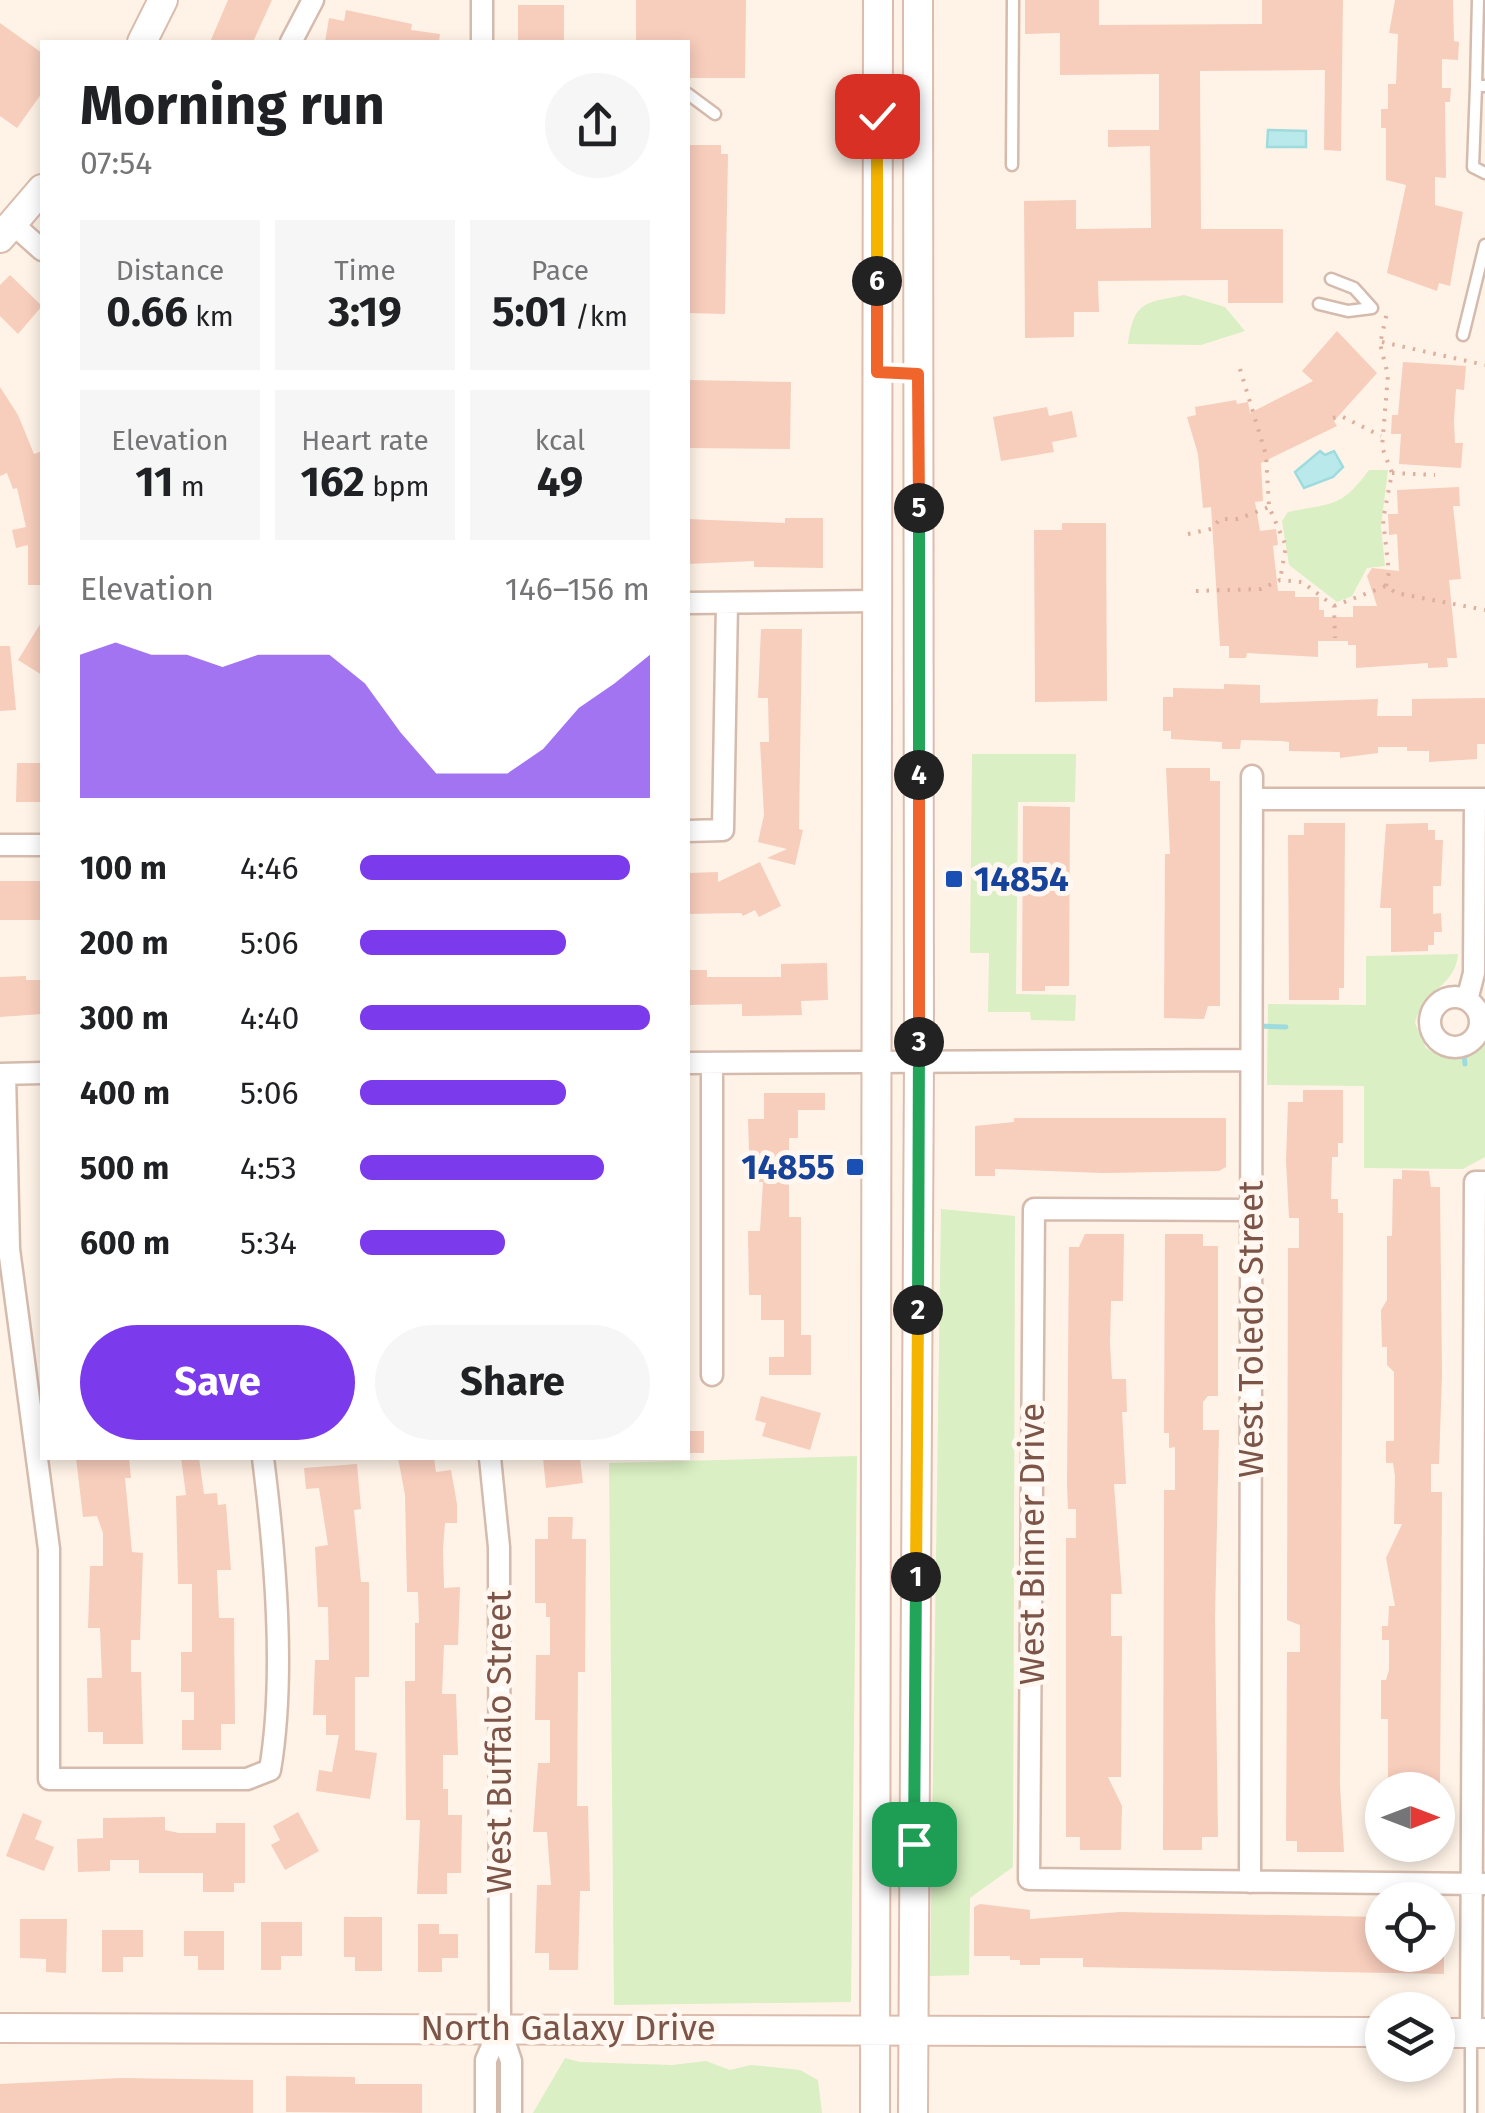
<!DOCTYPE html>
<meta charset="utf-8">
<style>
:root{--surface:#fff;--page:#f6f6f6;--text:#202124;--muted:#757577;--accent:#7c3aed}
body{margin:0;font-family:"Fira Sans",sans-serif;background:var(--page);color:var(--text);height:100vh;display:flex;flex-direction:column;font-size:38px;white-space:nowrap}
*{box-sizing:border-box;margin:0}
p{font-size:32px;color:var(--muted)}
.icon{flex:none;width:55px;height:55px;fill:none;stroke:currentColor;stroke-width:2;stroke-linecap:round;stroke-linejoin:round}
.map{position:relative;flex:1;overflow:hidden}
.drawer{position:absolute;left:40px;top:40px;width:650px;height:1420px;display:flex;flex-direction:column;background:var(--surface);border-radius:0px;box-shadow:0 5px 15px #0003}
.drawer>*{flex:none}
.needle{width:65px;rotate:90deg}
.fabs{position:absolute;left:1365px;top:1772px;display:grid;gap:20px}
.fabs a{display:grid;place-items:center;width:90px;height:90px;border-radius:50%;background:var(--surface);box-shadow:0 5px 15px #0003;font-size:50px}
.pin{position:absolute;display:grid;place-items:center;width:85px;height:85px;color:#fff;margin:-42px;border-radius:20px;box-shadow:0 5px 15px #0006}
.km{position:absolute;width:50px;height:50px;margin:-25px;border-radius:50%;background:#222;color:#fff;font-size:28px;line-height:50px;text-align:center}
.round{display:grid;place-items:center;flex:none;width:105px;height:105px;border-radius:52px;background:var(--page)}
.summary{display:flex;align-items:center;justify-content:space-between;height:170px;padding:0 40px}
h1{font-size:55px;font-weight:700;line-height:75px}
.figures{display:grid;grid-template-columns:repeat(3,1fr);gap:15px;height:170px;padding:10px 40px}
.figures div{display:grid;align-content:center;border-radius:0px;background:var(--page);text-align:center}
.figures b{font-size:42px;font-weight:700}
.figures small{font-size:28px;font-weight:400}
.figures p{font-size:28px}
.chart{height:280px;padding:20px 40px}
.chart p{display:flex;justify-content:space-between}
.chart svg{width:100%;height:180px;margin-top:10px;fill:var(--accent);opacity:.7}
.cta{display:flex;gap:20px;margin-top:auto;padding:20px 40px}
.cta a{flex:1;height:115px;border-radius:60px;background:var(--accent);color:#fff;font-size:40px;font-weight:700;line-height:115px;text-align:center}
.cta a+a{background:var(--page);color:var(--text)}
ul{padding:0 40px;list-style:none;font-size:32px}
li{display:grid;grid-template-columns:160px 120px 1fr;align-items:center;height:75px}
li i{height:25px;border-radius:12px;background:var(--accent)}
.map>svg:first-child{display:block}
.green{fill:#daefc3}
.water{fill:#b9e9eb;stroke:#9edbde;stroke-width:2.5}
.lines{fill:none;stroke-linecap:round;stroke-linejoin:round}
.stream{stroke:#9edbde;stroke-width:5}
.building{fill:#f7cdbc}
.lane-casing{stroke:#d5bbae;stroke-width:15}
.street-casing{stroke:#d5bbae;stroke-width:25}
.secondary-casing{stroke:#dbbcad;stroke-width:32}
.path{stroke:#ddaf9e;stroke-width:4;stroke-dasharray:2.5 8;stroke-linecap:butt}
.lane{stroke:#fff;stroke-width:10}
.street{stroke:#fff;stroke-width:20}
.secondary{stroke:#fff;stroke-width:28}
.split-1-casing{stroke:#fff;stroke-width:20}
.split-2-casing{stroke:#fff;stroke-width:20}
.split-3-casing{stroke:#fff;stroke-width:20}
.split-4-casing{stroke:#fff;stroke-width:20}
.split-5-casing{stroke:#fff;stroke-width:20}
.split-6-casing{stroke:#fff;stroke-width:20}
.split-7-casing{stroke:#fff;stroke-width:20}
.split-1{stroke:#22a559;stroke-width:12}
.split-2{stroke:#f5b400;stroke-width:12}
.split-3{stroke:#22a559;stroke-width:12}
.split-4{stroke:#f0652b;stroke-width:12}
.split-5{stroke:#22a559;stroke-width:12}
.split-6{stroke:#f0652b;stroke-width:12}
.split-7{stroke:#f5b400;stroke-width:12}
.transit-dot{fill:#1a4fb4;stroke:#fff7f0;stroke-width:4}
.labels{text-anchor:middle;stroke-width:10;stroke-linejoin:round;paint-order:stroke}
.transit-label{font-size:35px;font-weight:bold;fill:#164399;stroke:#fff7f0;text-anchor:start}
.street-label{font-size:35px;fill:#7c5448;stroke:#fff7f0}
</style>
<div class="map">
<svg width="1485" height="2113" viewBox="0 0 1485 2113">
<rect width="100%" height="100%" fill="#fff3e7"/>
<path class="green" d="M1184,295L1225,307L1245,331L1201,345L1128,344C1134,301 1144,303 1184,295Z
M1369,470H1388L1381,526L1385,566L1367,568L1352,596L1337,602L1289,565L1282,521L1288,512C1332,503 1341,508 1369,470Z
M972,754H1076L1075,802H1018L1016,994L1076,995L1075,1021L1031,1020L1030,1012H988L989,953H970Z
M1458,954C1457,984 1421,994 1415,1023L1426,1048C1447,1061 1469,1064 1485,1043V1157L1463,1169L1364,1168V1086L1267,1085L1268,1004L1366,1005V956Z
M941,1209L1015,1216L1013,1867L970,1898L969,1975L930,1976Z
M857,1456L851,2002L614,2005L609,1463Z
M565,2058L580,2062L672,2065L706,2061L730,2070L751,2065L800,2070L818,2080L822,2113H533Z"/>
<path class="water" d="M1268,130L1306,131V147H1267Z
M1320,451L1325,455L1334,451L1343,467L1333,477L1304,488L1295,472Z"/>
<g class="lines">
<path class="stream" d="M1259,1026L1286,1027
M1463,1045L1465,1064"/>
</g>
<path class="building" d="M228,0H272L253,42H210Z
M636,0H746L745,78H688V42H636Z
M1025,0H1099V25L1262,24V0H1343L1341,151L1324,150L1325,70L1200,71L1201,229H1283V303H1228V280L1098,281L1099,312H1074V337L1025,338L1024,201L1076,200V229L1151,228L1150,146L1108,147V130H1159V74L1060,75V33L1025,34Z
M1395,0H1453L1454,41L1459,42L1458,60L1442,59V88H1451L1450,102H1445L1446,178L1435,177V205L1463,212L1450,286L1439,283L1437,291L1387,273L1406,185L1386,180V128H1381V109H1388V84H1396L1398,34L1389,33Z
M518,5H564V42H518Z
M346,10L412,24L411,30L440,34L439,42H325L329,18L344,21Z
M0,23L42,53V93L17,128L0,116Z
M688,145H721V154H728L725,314L688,313Z
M10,275L42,306L18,334L0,316V285Z
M1337,331L1377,373L1334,421L1337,426L1261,463L1263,501L1255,502L1260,531L1276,529L1278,545L1273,546L1278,591H1295V597H1319V610H1324V617H1353V606H1377L1367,576L1372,568L1399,571L1397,534L1389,535L1388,514H1398L1397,490L1459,487L1460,506H1453L1461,579L1449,580L1457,658H1447L1448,667L1428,668V663L1356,668V645H1348V641H1318V657L1247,653L1246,658H1229V646H1220L1211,507L1203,508L1198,454L1187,417L1196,415L1195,407L1236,400L1237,404L1248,402L1250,413L1313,381L1302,371Z
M1403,362L1466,366L1464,390L1456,389L1454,421L1455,443H1463L1461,468L1399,464L1401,434H1391L1392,415H1398Z
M688,380L791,382L790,449L688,448Z
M0,387L18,415L34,454L42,451V585H28V545L16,548L12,530L26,527L17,488L13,489L7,473L0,476Z
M1047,407L1049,416L1072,411L1077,437L1052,442L1054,452L1001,461L993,417Z
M785,518H823V568L754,567V561L688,564V519L785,523Z
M1062,523H1106L1107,701L1035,702L1034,530H1062Z
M42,621V675L18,660Z
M761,629H802L799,829L803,830L795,865L767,858L787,849L758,842L764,815L760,742H769L768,698H758Z
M0,646H10L16,710L0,711Z
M1224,684L1260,685V703L1378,699L1377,716H1412V699L1485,698V744H1477V759L1429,762V751H1407V747H1378V753L1340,758V752L1289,751V742L1282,741L1241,740L1240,749H1222V742L1171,739V731H1163V697H1173V688L1224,689Z
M17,763H42V802H16Z
M1166,768H1210V781H1220V1006H1208L1204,1019L1164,1018L1165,854H1170Z
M1023,806L1070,807L1069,986H1045V991H1022Z
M1304,823H1345L1344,988H1339V1000H1289L1288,835H1304Z
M1428,823V830H1435V840H1443L1441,886H1433V914L1441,913L1442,932H1434V945H1428V951L1391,952V908H1380L1386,824Z
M760,862L781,906L759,917L755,910L743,916L741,913L688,914V873L718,872V882Z
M0,881H42V920H0Z
M827,963L828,1000L801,1001L802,1015L742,1016V1004L688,1005V970H707V977H781V964Z
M26,976V980H42V1014L0,1017V977Z
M1303,1090H1343V1143H1338V1157H1332L1331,1199H1338V1213H1343V1236L1340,1786L1344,1852H1297V1841H1286L1287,1652H1300V1625L1287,1620L1288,1248H1299V1218H1289L1286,1161L1288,1102H1303Z
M764,1093H825V1110H798V1138H789V1217H801V1335H811V1375H769V1357H784V1320H761V1295H749L748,1231H760L763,1182H750L748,1119H764Z
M1014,1118H1226V1167L1219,1171L1103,1173L995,1169V1176H975V1126L1014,1122Z
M1402,1170L1429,1171L1431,1187H1440L1442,1376L1439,1464H1431V1492H1442L1440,1790H1388V1719H1381V1680H1386L1389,1670V1640H1382V1626H1388L1389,1606H1395L1386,1558L1402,1524H1394L1395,1476L1393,1463H1386V1441H1394V1372L1387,1365V1347H1382L1381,1310L1387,1300V1236H1392L1393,1179H1402Z
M1085,1234H1124L1123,1301H1111L1110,1343L1112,1379H1126L1127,1412H1122L1126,1484H1114L1122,1594H1111V1636H1122L1121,1777H1108L1122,1806L1121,1850H1080V1837H1066V1538H1076V1509H1068L1067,1484L1069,1247H1079Z
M1165,1234H1203V1246H1218V1396H1208L1203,1402V1430H1219L1215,1618L1218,1837H1202V1850H1163L1164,1490H1175V1447L1169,1448V1433H1164Z
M761,1396L821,1413L810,1450L762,1436L766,1423L755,1420Z
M688,1431H704V1453H688Z
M76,1458H129L131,1478H125L132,1552L143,1553L140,1640H131V1672H141L143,1744H103V1732H88L87,1678H102L100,1628H88L90,1566H103V1533L97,1516L83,1517Z
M181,1458H199L204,1494L217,1493L218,1505L226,1504L231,1570H217L219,1618H234L235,1724H221V1750H182V1720H194V1692H181V1652H192V1584H178L176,1496L186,1495Z
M398,1458H434L436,1472L451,1470L457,1504V1523H445L443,1549L444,1588L460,1587L458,1645H444L442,1694H456L458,1755H443V1789H448V1815H462L461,1873H447V1894H417L420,1820H406L405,1681H415V1623H419L418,1592H407L405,1495Z
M543,1458H580L583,1483L546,1488Z
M357,1464L361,1509L354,1510L361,1582H369V1677H355V1750L377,1753L370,1799L316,1791L319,1770L332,1772L339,1735H326V1715H313L315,1660H329L328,1607H318L315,1547L328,1545L319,1488L306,1489L304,1468Z
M548,1517H573L572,1539H586L585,1672H578L577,1806H588L590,1891H580L578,1970H549V1953H535L537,1885H551L547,1832H533L538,1763H550V1720H535L536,1655H550V1617H546V1603H535V1539H548Z
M298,1812L319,1851L285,1870L271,1845L280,1840L273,1826Z
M23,1813L42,1821L35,1839L54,1847L44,1871L6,1856Z
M165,1817V1830L179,1833H216V1823H245V1883H234V1892H203V1873H139V1860H110V1871L78,1872L77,1839L103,1838V1818Z
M980,1904L1030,1910V1919L1120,1912L1382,1917V1955H1444V1974L1083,1967V1958H1040V1965H1020V1960H1010V1956H974V1907Z
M344,1917H382V1971H355V1957H344Z
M20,1919H67L66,1973L46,1972V1959L20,1958Z
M261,1922H302V1956H281V1970H261Z
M418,1924H439V1934H458V1958H442V1972H418Z
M102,1930H143V1957H123V1972H102Z
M184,1931H224V1970H198V1956H184Z
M286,2076L355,2077V2084H422V2113L286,2112Z
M121,2078L253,2080V2113H0V2084Z"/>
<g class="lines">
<g class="lane-casing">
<path id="lane" d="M1476,86L1478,0
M1485,86H1476L1473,167L1485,173
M688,94L715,114
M1012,165L1013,0
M1331,279L1354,288L1372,308
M1319,304L1348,311L1372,308
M1463,335L1485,245
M1471,2034V2113"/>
</g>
<g class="street-casing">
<path id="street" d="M482,0V42
M291,42L313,0
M14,225L42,250
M688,603L877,601
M1252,799H1485
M688,831L723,830L727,603
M0,845H42
M1430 1022a25 25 0 1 1 50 0a25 25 0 1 1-50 0Z
M1467,1000L1474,973L1475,799
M688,1063L1251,1060
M712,1063V1375
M0,1074L42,1073
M5,1074L9,1249L49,1549V1779H247L270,1770C286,1675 275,1553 263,1458
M1251,1210L1034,1209L1029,1879L1485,1884
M490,1458L499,1547L500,2028L511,2061V2113
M1250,1882L1252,776
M1471,2033L1475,1182H1485
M486,2113V2060L500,2028"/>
</g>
<g class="secondary-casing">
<path id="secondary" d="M142,42L163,0
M0,238L42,189
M0,2028L1382,2032
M1438,2033H1485
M875,2113L878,0
M913,2113L919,1062L918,0"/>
</g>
<path class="path" d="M1382,342L1485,365
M1240,369L1266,455L1269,507L1286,546L1280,580
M1333,418L1341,416L1381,436
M1392,473L1435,475
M1188,534L1211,529L1220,519H1238L1269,507
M1386,586L1389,572L1383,520L1392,473L1382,447L1388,375L1380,344L1387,312
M1196,591L1261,589L1280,580L1302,582L1334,606L1335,638
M1334,606L1386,586L1396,593L1485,610"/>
<use href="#lane" class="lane"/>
<use href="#street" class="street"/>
<use href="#secondary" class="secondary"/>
</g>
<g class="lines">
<g class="split-1-casing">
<path id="split-1" d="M914,1844L916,1577"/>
</g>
<g class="split-2-casing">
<path id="split-2" d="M916,1577L918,1310"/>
</g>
<g class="split-3-casing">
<path id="split-3" d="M918,1310L919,1042"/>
</g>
<g class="split-4-casing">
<path id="split-4" d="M919,1042V775"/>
</g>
<g class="split-5-casing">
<path id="split-5" d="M919,508V775"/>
</g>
<g class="split-6-casing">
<path id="split-6" d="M877,281V372L918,374L919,508"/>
</g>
<g class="split-7-casing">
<path id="split-7" d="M877,281V116"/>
</g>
<use href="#split-1" class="split-1"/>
<use href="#split-2" class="split-2"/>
<use href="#split-3" class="split-3"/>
<use href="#split-4" class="split-4"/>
<use href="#split-5" class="split-5"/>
<use href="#split-6" class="split-6"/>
<use href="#split-7" class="split-7"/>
</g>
<g class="transit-dot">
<rect x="944" y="869" width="20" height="20" rx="5"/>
<rect x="845" y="1157" width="20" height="20" rx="5"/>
</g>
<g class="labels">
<g class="transit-label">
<text x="974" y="891">14854</text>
<text x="835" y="1179" text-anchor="end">14855</text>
</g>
<g class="street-label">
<text transform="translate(1251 1329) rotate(-90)" y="12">West Toledo Street</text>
<text transform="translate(1032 1544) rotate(-90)" y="12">West Binner Drive</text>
<text transform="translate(499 1742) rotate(-90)" y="12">West Buffalo Street</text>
<text x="568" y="2040">North Galaxy Drive</text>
</g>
</g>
</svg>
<div class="fabs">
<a><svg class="needle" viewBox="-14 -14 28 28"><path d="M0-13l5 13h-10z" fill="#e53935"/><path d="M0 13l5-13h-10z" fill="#757577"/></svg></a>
<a><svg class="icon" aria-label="locate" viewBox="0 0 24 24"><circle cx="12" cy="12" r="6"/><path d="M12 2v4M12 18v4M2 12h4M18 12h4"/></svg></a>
<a><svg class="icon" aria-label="layers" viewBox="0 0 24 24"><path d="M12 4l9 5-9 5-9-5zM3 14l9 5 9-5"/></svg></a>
</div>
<div class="pin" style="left:914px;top:1844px;background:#1e9e55"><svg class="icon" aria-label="arrive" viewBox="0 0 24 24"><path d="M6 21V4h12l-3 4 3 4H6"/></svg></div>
<div class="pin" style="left:877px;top:116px;background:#d93025"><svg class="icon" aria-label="check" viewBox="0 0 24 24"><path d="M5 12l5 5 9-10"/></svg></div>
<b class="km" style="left:916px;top:1577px">1</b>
<b class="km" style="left:918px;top:1310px">2</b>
<b class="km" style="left:919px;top:1042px">3</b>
<b class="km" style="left:919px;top:775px">4</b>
<b class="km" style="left:919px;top:508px">5</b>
<b class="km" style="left:877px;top:281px">6</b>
<section class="drawer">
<div class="summary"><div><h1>Morning run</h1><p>07:54</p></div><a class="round"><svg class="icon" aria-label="share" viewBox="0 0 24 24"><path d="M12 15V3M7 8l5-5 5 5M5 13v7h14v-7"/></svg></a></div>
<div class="figures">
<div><p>Distance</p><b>0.66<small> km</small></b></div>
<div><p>Time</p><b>3:19</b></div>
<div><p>Pace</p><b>5:01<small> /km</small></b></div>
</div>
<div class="figures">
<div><p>Elevation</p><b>11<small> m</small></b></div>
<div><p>Heart rate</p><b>162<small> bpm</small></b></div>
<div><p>kcal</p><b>49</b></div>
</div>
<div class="chart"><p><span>Elevation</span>146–156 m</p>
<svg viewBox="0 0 160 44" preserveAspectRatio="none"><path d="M0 44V9L10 6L20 9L30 9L40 12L50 9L60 9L70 9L80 16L90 28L100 38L110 38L120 38L130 32L140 22L150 16L160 9V44z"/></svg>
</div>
<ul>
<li><b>100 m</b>4:46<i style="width:93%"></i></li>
<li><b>200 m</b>5:06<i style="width:71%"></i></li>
<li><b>300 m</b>4:40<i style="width:100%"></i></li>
<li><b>400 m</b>5:06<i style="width:71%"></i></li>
<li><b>500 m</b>4:53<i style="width:84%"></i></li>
<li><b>600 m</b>5:34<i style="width:50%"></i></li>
</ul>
<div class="cta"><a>Save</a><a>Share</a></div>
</section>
</div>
